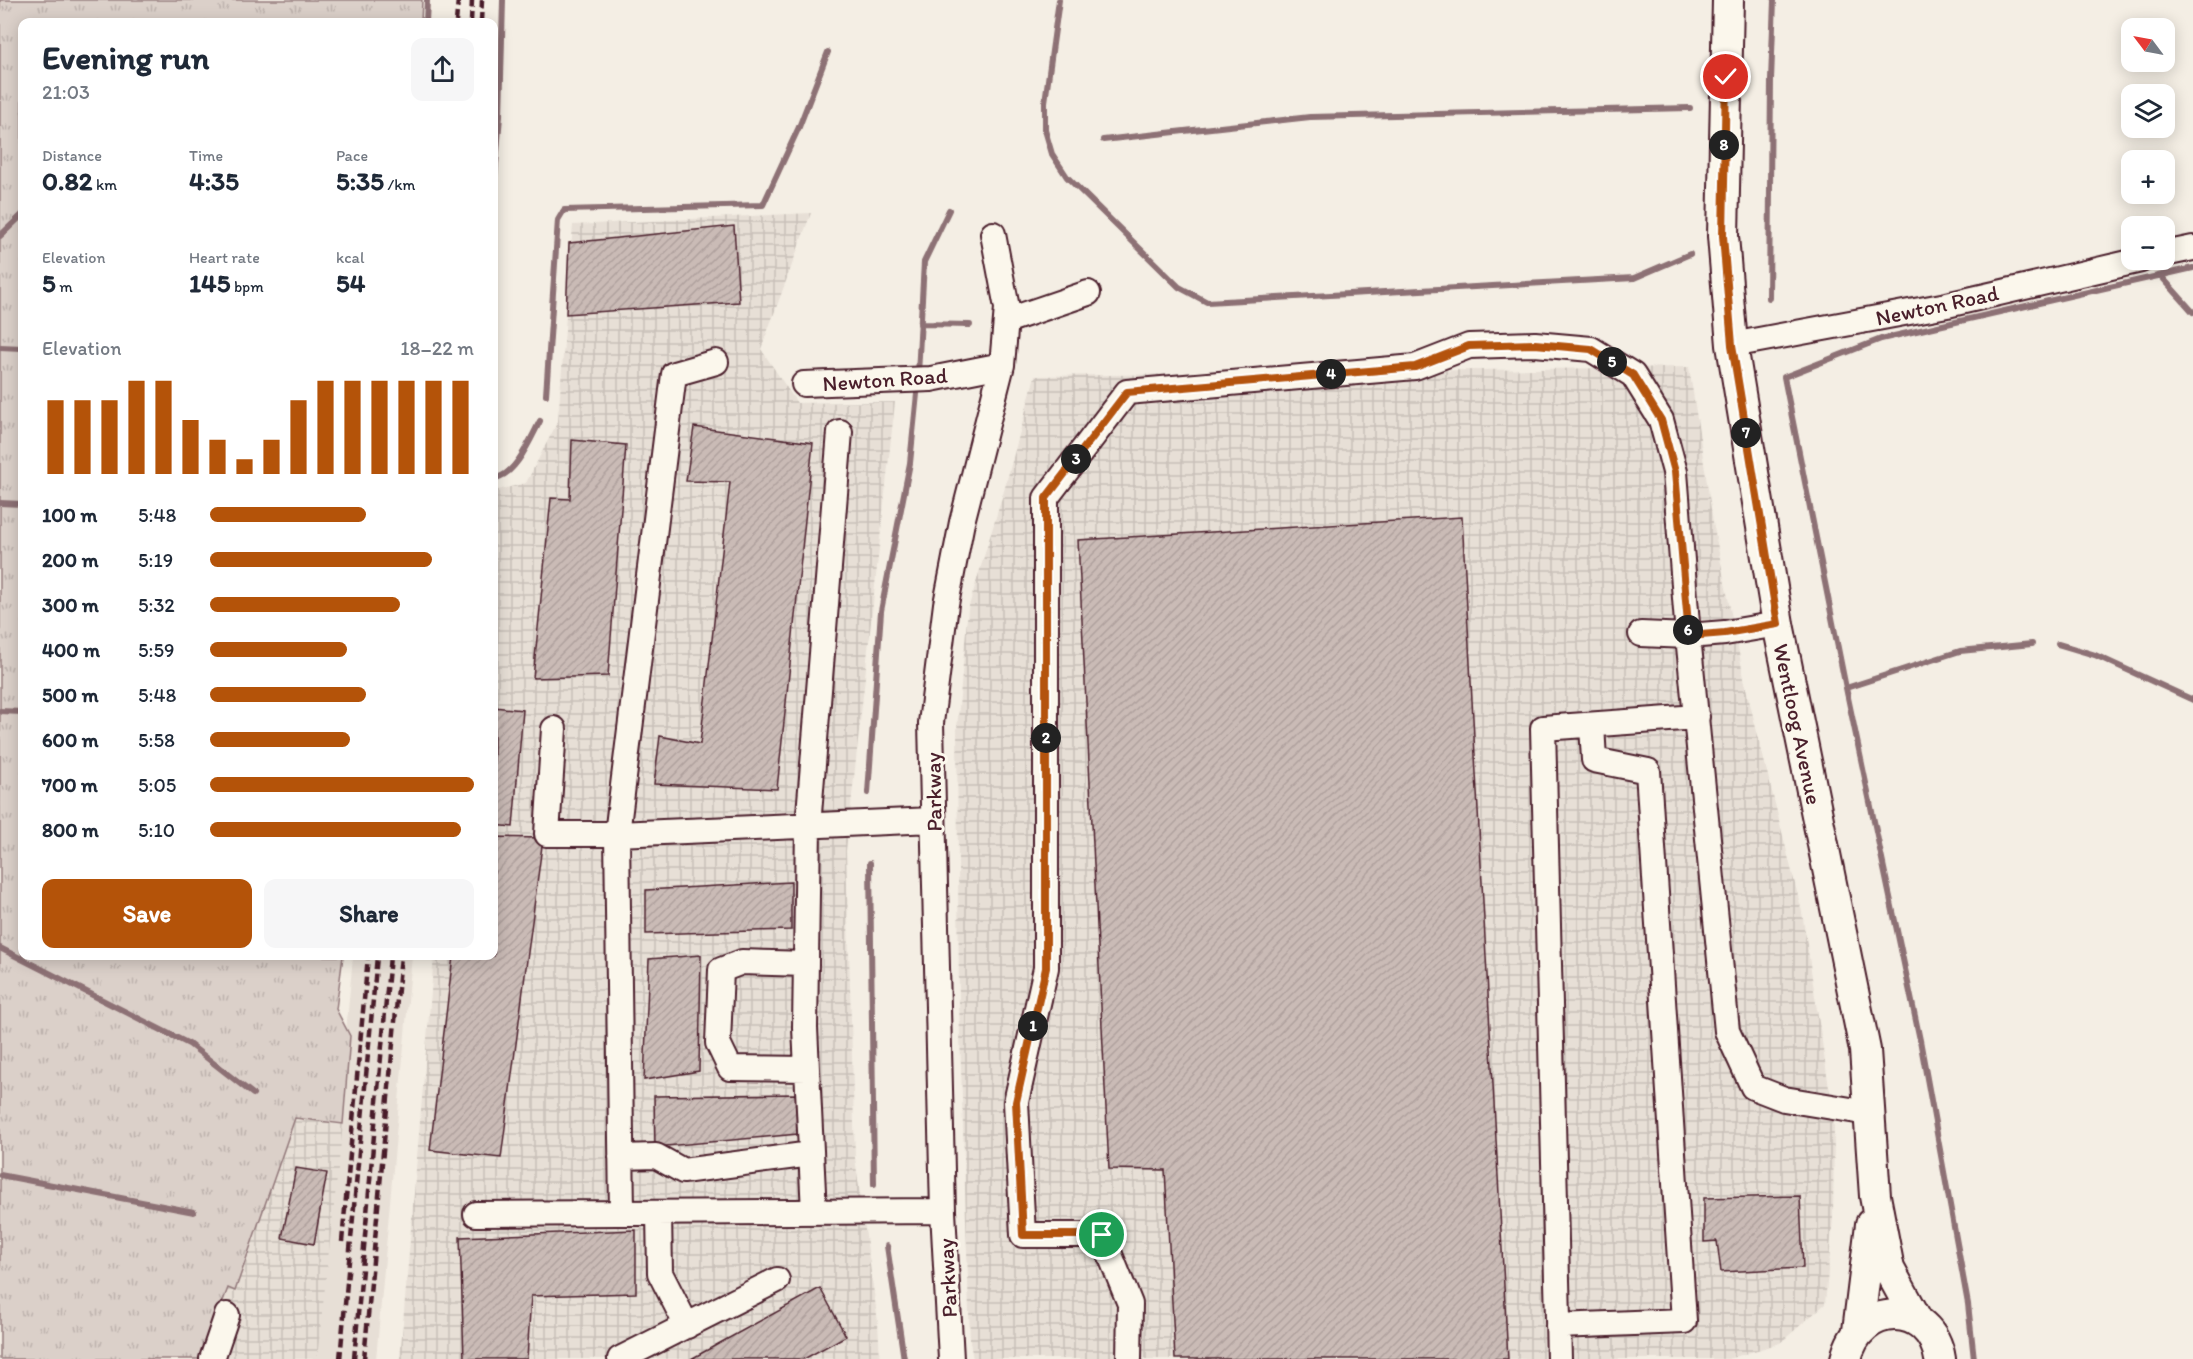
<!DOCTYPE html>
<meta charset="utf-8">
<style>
:root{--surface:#fff;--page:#f6f6f7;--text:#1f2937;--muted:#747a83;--accent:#b45309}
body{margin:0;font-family:Itim,sans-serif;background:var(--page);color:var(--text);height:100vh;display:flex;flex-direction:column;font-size:22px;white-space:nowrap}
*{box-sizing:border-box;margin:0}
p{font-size:20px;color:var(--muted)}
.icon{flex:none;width:33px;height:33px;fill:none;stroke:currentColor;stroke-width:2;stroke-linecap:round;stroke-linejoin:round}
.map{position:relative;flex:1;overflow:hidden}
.sheet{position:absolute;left:18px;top:18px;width:480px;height:942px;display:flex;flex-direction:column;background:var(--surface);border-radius:12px;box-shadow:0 3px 15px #0003}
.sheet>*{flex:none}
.needle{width:39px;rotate:302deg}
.fabs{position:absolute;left:2121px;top:18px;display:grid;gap:12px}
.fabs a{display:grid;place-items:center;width:54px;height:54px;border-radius:12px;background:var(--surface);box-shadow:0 3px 15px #0003;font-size:30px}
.pin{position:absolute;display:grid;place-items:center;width:51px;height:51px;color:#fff;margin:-26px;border:3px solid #fff;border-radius:50%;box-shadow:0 2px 6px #0007}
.km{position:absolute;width:30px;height:30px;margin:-15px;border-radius:50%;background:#222;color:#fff;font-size:16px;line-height:30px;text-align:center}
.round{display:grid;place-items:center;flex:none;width:63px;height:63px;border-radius:12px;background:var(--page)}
.headline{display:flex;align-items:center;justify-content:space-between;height:102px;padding:0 24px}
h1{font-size:33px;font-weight:700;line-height:45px}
.metrics{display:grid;grid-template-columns:repeat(3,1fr);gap:9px;height:102px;padding:6px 24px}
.metrics div{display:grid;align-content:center}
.metrics b{font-size:26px;font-weight:700}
.metrics small{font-size:16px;font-weight:400}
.metrics p{font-size:16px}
.chart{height:168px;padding:12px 24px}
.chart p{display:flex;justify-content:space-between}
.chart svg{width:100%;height:108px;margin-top:6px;stroke:var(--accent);stroke-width:6}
.button{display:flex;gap:12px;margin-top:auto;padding:12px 24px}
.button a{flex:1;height:69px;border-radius:12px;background:var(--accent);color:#fff;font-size:24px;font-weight:700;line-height:69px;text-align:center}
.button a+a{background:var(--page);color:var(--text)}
ul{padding:0 24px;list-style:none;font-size:20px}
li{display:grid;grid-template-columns:96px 72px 1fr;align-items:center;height:45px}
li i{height:15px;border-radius:8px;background:var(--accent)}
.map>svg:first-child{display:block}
.built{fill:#e7dfd6}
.industrial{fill:url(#industrial-grid)}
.grass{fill:url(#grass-tufts);stroke:#92787a;stroke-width:1.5}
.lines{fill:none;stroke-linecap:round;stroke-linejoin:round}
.stream{stroke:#8d7174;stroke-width:6}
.building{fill:url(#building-hatch);stroke:#4a1f2b;stroke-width:1.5}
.minor-casing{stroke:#4a1f2b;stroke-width:28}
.major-casing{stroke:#4a1f2b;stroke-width:34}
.minor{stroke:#fbf7ec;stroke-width:24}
.major{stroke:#fbf7ec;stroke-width:30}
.rail{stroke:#4a1f2b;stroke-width:4.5;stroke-dasharray:9 4.5;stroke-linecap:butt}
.route-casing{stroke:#fff;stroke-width:12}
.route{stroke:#b45309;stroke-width:8}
.labels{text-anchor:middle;stroke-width:6;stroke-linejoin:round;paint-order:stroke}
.street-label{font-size:22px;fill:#4a1f2b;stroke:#fbf7ec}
</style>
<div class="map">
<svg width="2193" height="1359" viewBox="0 0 2193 1359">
<defs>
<pattern id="industrial-grid" width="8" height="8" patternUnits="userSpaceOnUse" patternTransform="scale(1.5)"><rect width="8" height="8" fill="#e7dfd6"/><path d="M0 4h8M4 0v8" fill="none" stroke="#c8bfb8"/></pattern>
<pattern id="grass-tufts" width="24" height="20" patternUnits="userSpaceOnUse" patternTransform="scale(1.5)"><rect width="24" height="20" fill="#dbd0c9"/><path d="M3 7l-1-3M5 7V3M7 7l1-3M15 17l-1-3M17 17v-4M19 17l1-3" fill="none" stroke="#bdb2ad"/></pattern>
<pattern id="building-hatch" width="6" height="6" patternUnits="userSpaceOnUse" patternTransform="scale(1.5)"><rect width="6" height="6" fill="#cabbb6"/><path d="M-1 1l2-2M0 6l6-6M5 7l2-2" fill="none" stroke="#afa09d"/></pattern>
</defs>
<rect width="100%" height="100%" fill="#f4eee4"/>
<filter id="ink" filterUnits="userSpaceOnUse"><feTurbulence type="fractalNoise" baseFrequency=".0167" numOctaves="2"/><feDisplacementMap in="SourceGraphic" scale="12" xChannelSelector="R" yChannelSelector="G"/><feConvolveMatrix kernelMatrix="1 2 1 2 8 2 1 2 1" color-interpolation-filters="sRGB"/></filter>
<g filter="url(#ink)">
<path class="built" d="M353,956H412L376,1359H316Z"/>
<path class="industrial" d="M811,213L761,349L797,403L895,402L846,851L855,1158L878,1322L880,1359H400L434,956H494V491L526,483L558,421L573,225Z
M1689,367L1714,528L1746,688L1802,912L1834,1120L1833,1218L1825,1304L1780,1343L1728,1359H973L970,1342L959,1005L957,729L968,609L1004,491L1035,376Z
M293,1115L343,1124L317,1359H206L227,1281Z"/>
<path class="grass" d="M0,0H422L421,22H22V956H343L336,1009L350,1036L343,1124L295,1118L235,1291L228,1288L207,1342L203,1359H0Z"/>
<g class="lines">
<path class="stream" d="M1059,0L1045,102V130L1052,154L1067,177L1179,287L1207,302L1634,278L1690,254
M426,22L427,0
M1103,140L1310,117L1690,108
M494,188L500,116L503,0
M0,236L22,215
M2161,276L2193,312
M1769,298L1771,80L1774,0
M920,324L970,325
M0,347L22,348
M918,374L924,262L949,210
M546,395L558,220L564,210L763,205L799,127L828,52
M494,478C515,477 531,438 540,421
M0,503L22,504
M2058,644L2095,655L2193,700
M1846,688L1960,651L2032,644
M0,711L22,712
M868,793L881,611L910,463L918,384
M870,863L874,1184
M0,948L189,1044L253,1094
M0,1175L194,1212
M887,1246L904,1359
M1974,1359L1968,1304L1920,1040L1846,688L1784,377L1881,339L2193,268"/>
</g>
<path class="building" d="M734,226L739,302L566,314L569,243Z
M694,427L813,443L777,789L654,784L660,736L700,744L730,482L686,481Z
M572,440L626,445L608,676L533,678L551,498L570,499Z
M1462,517L1508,1359H1175L1165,1170L1109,1169L1078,540Z
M494,707L523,710L513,827L494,825Z
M494,837L543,838L501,1158L430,1150L453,956H494Z
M791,882V930L646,934V890Z
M701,955L699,1071L644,1080L649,959Z
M798,1094V1134L655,1147L654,1096Z
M296,1168L327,1173L314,1244L282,1238Z
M1800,1196L1803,1268L1721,1272L1717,1241L1704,1242V1198Z
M636,1230V1293L531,1296L527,1359H464L460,1237Z
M820,1288L846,1336L804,1359H691Z"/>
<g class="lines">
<g class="minor-casing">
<path id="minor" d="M2164,254L2193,248
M1006,321L1088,293
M1732,345L1947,305L2141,260
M804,384L931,379L1002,365
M1778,624L1725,633L1688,636L1727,1031L1753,1087L1784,1099L1869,1113
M554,729L547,834H617L933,820
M806,964L742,962L721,970L718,1043L730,1068L807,1069
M621,1157L656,1156L683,1171L811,1154
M814,1212L805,1028L808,826L840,432
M622,1213L617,834L674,374L716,362
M659,1213L660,1273L687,1326
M476,1214L943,1211
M1558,1326L1684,1321L1648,771L1594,760L1592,725
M212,1359L227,1315
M620,1359L777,1280
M951,1359L943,1211L931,723L946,604L962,522L1002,365L1007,308L993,234
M1129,1359L1130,1304L1102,1235H1023L1016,1102L1046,968V498L1127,392L1415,367L1469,346L1535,344L1591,349L1633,375L1661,420L1675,472L1688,636L1641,634
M1559,1359L1543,728L1697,717"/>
</g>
<g class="major-casing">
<path id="major" d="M1728,0L1723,236L1732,345L1778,624L1865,1050L1875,1196L1889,1269L1918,1322
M1858,1331L1871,1224
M1846,1359C1859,1301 1931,1300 1940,1359"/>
</g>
<use href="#minor" class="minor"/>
<use href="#major" class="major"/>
<path class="rail" d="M456,22L458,0
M471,22L472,0
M481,22L482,0
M342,1242L368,956
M340,1359L377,956
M354,1359L390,956
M364,1359L401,956"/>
</g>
</g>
<g class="lines" filter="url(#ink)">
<g class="route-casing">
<path id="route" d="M1102,1235H1023L1016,1102L1046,968V498L1127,392L1415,367L1469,346L1535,344L1591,349L1633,375L1661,420L1675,472L1689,636L1725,633L1778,624L1732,345L1723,236L1726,77"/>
</g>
<use href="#route" class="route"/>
</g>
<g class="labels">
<g class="street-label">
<text transform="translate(1937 305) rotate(-12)" y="8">Newton Road</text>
<text transform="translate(885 379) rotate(-4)" y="8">Newton Road</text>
<text transform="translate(1798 724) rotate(78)" y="8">Wentloog Avenue</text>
<text transform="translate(933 792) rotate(-91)" y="8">Parkway</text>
<text transform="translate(947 1278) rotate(-93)" y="8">Parkway</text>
</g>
</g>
</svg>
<div class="fabs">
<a><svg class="needle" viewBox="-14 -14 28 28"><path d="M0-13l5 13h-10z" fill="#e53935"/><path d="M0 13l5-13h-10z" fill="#747a83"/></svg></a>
<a><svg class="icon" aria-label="layers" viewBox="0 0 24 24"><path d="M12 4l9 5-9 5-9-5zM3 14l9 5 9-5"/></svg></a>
<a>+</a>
<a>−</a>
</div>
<div class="pin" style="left:1102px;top:1235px;background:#1e9e55"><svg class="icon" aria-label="arrive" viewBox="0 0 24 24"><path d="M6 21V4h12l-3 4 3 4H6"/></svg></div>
<div class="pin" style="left:1726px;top:77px;background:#d93025"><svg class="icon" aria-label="check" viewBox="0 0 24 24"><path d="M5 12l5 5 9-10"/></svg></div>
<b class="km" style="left:1033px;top:1026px">1</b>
<b class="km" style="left:1046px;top:738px">2</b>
<b class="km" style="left:1076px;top:459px">3</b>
<b class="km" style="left:1331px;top:374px">4</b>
<b class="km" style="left:1612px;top:362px">5</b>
<b class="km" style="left:1688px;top:630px">6</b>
<b class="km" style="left:1746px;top:433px">7</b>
<b class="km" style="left:1724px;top:145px">8</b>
<section class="sheet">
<div class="headline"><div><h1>Evening run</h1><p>21:03</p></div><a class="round"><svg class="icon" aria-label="share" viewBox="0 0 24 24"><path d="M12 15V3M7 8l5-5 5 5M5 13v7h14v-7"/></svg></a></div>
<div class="metrics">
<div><p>Distance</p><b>0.82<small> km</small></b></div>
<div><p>Time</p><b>4:35</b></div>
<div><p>Pace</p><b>5:35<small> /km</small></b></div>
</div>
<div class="metrics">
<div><p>Elevation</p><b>5<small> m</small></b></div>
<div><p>Heart rate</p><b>145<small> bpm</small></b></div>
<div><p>kcal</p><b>54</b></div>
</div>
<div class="chart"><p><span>Elevation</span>18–22 m</p>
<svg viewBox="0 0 160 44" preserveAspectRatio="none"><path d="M5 44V14M15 44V14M25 44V14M35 44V6M45 44V6M55 44V22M65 44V30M75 44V38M85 44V30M95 44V14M105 44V6M115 44V6M125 44V6M135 44V6M145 44V6M155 44V6"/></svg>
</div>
<ul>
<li><b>100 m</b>5:48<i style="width:59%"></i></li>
<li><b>200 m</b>5:19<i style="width:84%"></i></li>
<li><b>300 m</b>5:32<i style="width:72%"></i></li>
<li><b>400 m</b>5:59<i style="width:52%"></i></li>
<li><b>500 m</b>5:48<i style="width:59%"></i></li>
<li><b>600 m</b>5:58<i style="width:53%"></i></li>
<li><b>700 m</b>5:05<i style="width:100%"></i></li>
<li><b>800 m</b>5:10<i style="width:95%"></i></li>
</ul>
<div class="button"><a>Save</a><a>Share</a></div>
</section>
</div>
